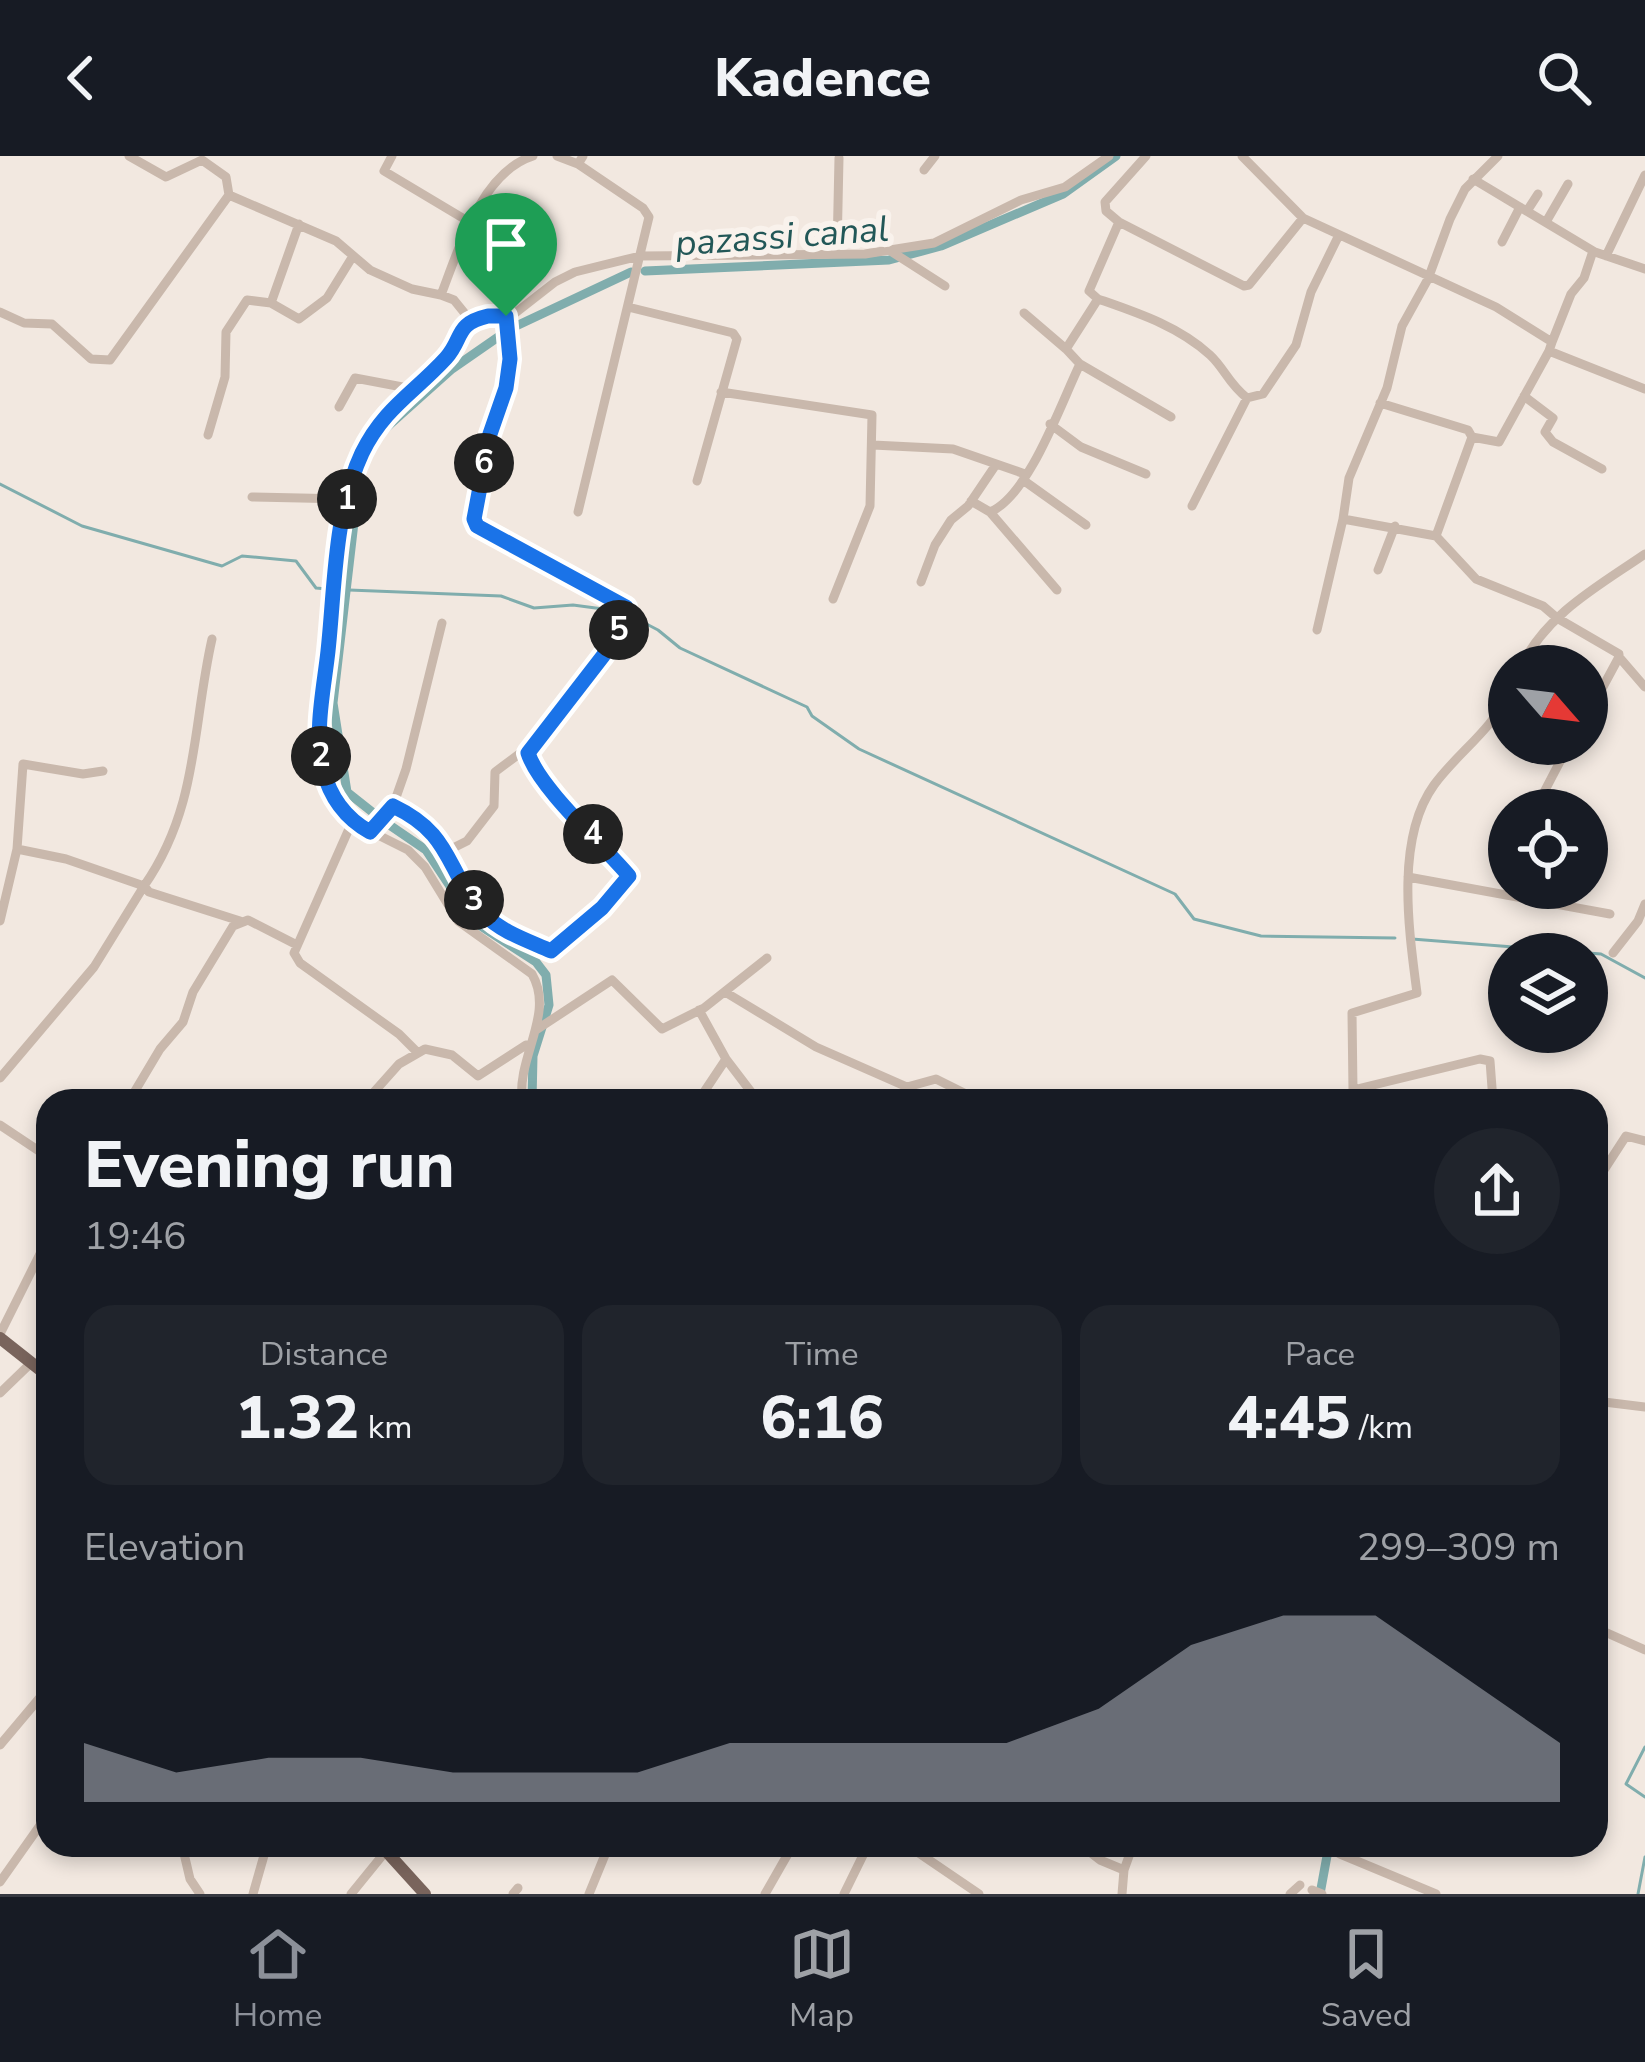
<!DOCTYPE html>
<meta charset="utf-8">
<style>
:root{--surface:#171b24;--page:#20242c;--text:#f1f3f6;--muted:#9ea1a6;--line:#363941;--accent:#8c9099}
body{margin:0;font-family:"Nunito Sans",sans-serif;background:var(--page);color:var(--text);height:100vh;display:flex;flex-direction:column;font-size:45px;white-space:nowrap}
*{box-sizing:border-box;margin:0}
p{font-size:39px;color:var(--muted)}
.icon{flex:none;width:66px;height:66px;fill:none;stroke:currentColor;stroke-width:2;stroke-linecap:round;stroke-linejoin:round}
.map{position:relative;flex:1;overflow:hidden}
.side{position:absolute;left:36px;top:933px;width:1572px;height:768px;display:flex;flex-direction:column;background:var(--surface);border-radius:36px;box-shadow:0 6px 18px #0003}
.side>*{flex:none}
.needle{width:78px;rotate:118deg}
.fabs{position:absolute;left:1488px;top:489px;display:grid;gap:24px}
.fabs a{display:grid;place-items:center;width:120px;height:120px;border-radius:50%;background:var(--surface);box-shadow:0 6px 18px #0003;font-size:60px}
.pin{position:absolute;display:grid;place-items:center;width:102px;height:102px;color:#fff;margin:-123px -51px;border-radius:50% 50% 50% 0;rotate:-45deg;box-shadow:0 0 12px #0007}
.pin .icon{rotate:45deg}
.km{position:absolute;width:60px;height:60px;margin:-30px;border-radius:50%;background:#222;color:#fff;font-size:33px;line-height:60px;text-align:center}
.round{display:grid;place-items:center;flex:none;width:126px;height:126px;border-radius:63px;background:var(--page)}
.overview{display:flex;align-items:center;justify-content:space-between;height:204px;padding:0 48px}
h1{font-size:66px;font-weight:800;line-height:90px}
.metrics{display:grid;grid-template-columns:repeat(3,1fr);gap:18px;height:204px;padding:12px 48px}
.metrics div{display:grid;align-content:center;border-radius:30px;background:var(--page);text-align:center}
.metrics b{font-size:60px;font-weight:800}
.metrics small{font-size:33px;font-weight:400}
.metrics p{font-size:33px}
.chart{height:336px;padding:24px 48px}
.chart p{display:flex;justify-content:space-between}
.chart svg{width:100%;height:216px;margin-top:12px;fill:var(--accent);opacity:.7}
header{display:flex;justify-content:space-between;align-items:center;height:156px;padding:0 48px;background:var(--surface);font-size:54px;font-weight:800}
.tab-bar{display:flex;justify-content:space-around;align-items:center;height:168px;border-top:3px solid var(--line);background:var(--surface);font-size:33px;color:var(--muted)}
.tab-bar a{display:grid;justify-items:center;gap:6px}
.tab-bar .current{color:var(--accent)}
.map>svg:first-child{display:block}
.lines{fill:none;stroke-linecap:round;stroke-linejoin:round}
.stream{stroke:#80adad;stroke-width:3}
.canal{stroke:#80adad;stroke-width:9}
.minor{stroke:#c9b8ac;stroke-width:9}
.major{stroke:#79645c;stroke-width:12}
.route-casing{stroke:#fff;stroke-width:24}
.route{stroke:#1a73e8;stroke-width:15}
.labels{text-anchor:middle;stroke-width:12;stroke-linejoin:round;paint-order:stroke}
.water-label{font-size:36px;font-style:italic;fill:#225757;stroke:#f9f2ec}
</style>
<header><svg class="icon" aria-label="back" viewBox="0 0 24 24"><path d="M15 5l-7 7 7 7"/></svg>Kadence<svg class="icon" aria-label="search" viewBox="0 0 24 24"><circle cx="10" cy="10" r="6"/><path d="M15 15l6 6"/></svg></header>
<div class="map">
<svg width="1645" height="1738" viewBox="0 0 1645 1738">
<rect width="100%" height="100%" fill="#f2e8e0"/>
<g class="lines">
<path class="stream" d="M0,328L82,370L222,410L242,400L296,405L316,432L327,433
M349,434L501,440L534,452L573,449L618,455
M635,462L658,474L680,492L807,551L812,560L859,593L1175,738L1194,763L1261,780L1395,782
M1412,783L1601,798L1645,822
M1645,1591L1626,1628L1645,1641
M1638,1738L1645,1701"/>
<path class="canal" d="M645,115L889,104L941,90L1063,38L1116,0
M514,171L631,116
M376,659L347,636L333,547L360,315L376,281L452,213L501,179
M388,668L426,694L473,765L536,806L546,819L549,849L533,900L532,945
M1320,1738L1329,1689"/>
<path class="minor" d="M129,0L166,21L202,4L226,21L229,39
M392,0L384,15L471,67
M557,0L578,8L583,0
M1242,0L1303,62L1496,151L1552,186L1549,195L1645,233
M1498,0L1465,33L1450,63L1428,123L1402,170L1387,232L1349,322L1343,363L1436,380L1476,423L1543,450L1557,462L1619,498V501L1645,531
M578,8L643,52L649,61L578,356
M924,14L935,0
M1473,23L1595,96L1645,113
M1527,55L1538,38
M1119,66L1244,130L1249,129L1303,62
M1546,66L1568,28
M1502,86L1520,51
M837,96L839,2
M892,96L945,130
M1606,100L1645,19
M441,139L454,144L471,165L514,158L555,126L575,116L640,100L865,98L934,87L1021,44L1065,31L1109,0
M1098,143C1138,157 1178,170 1210,199C1225,213 1228,227 1247,242L1263,238L1296,189L1311,136L1338,81
M271,147L299,163L327,142L353,100
M628,151L733,177L737,183L697,325
M0,156L24,167L52,168L91,203L110,204L229,39L336,85L370,114L412,133L441,139C459,92 482,16 533,0
M1024,157L1066,193
M471,165C456,176 457,191 445,203C427,223 401,238 384,259C331,325 326,497 319,583L324,618L334,643L352,666L408,694L425,711L458,765L532,818C555,858 517,900 522,945
M1552,186L1571,138L1584,122L1593,95
M1080,208L1171,261
M721,236L872,259L870,350L833,443
M1524,240L1553,262L1545,276L1553,286L1602,313
M1380,247L1468,274L1472,281
M339,251L355,222L413,233
M1050,268L1081,291L1146,318
M208,279L225,221L226,176L247,144L271,147L299,68
M873,289L953,293L1025,318
M1023,324L1086,369
M252,341L347,343
M971,345L990,356C1029,340 1061,247 1080,208L1066,193L1098,143L1089,135L1119,66L1106,55L1105,46L1146,0
M1192,350L1247,242
M990,356L1057,434
M1436,380L1472,281L1499,286L1549,195
M1378,414L1395,370
M921,426L935,389L951,364L968,350L995,310
M1317,474L1343,363
M212,483C192,571 199,651 144,730L149,736L240,765
M1521,510C1548,457 1597,431 1645,398
M1587,570L1591,553L1619,501
M1542,640L1565,596L1575,588
M393,650C453,680 444,713 484,757C501,776 529,785 551,795L602,752L629,720C603,690 538,632 528,597L603,500L616,480L626,451L477,369L474,363L490,278L506,233L510,203L506,160
M352,666L294,797L300,807L399,878L418,897
M370,677L393,650L406,613L442,467
M445,696L467,685L494,650L495,616L531,589
M1408,721L1610,758
M0,765L17,693L23,608L83,618L103,615
M1613,797L1638,765L1645,748
M725,836L816,891L907,931L902,945
M699,854L726,903L758,945
M536,874L612,824L662,873L704,852L767,802
M0,922L94,811L144,730L66,703L17,693
M907,931L936,923L980,945
M1353,934L1352,857L1417,837C1409,775 1395,683 1434,629C1458,596 1492,575 1509,536
M1353,934L1480,903L1490,905L1493,945
M129,945L160,893L183,866L193,836L233,770L248,764L297,789
M366,945L399,908L425,893L452,899L478,920L526,889
M698,945L726,903
M0,969L48,1001
M1596,1033L1602,1017L1626,980L1645,985
M0,1178L48,1082
M1596,1187V1212
M0,1237L31,1207
M1596,1245L1645,1251
M1596,1472L1645,1494
M0,1589L48,1532
M182,1689L190,1723L200,1738
M907,1689L979,1738
M1081,1689L1100,1704L1124,1714
M1343,1689L1340,1698L1436,1738
M0,1726L48,1658
M1312,1734L1322,1738
M253,1738L267,1689
M351,1738L386,1695
M513,1738L518,1732
M589,1738L609,1689
M765,1738L793,1689
M844,1738L868,1689
M1122,1738L1124,1714L1133,1689
M1290,1738L1300,1729"/>
<path class="major" d="M0,1182L48,1220
M385,1689L386,1695L425,1738"/>
</g>
<g class="lines">
<g class="route-casing">
<path id="route" d="M488,160H506L510,203L506,232L490,278L474,363L477,370L626,451L616,480L603,500L528,597C539,632 603,689 629,720L602,752L551,795C529,785 501,776 484,758C444,713 454,679 393,650L370,676C345,662 330,642 323,613C314,575 324,532 328,495C335,430 334,357 362,297C384,252 414,237 446,202C464,182 454,168 488,160Z"/>
</g>
<use href="#route" class="route"/>
</g>
<g class="labels">
<g class="water-label">
<text transform="translate(782 79) rotate(-4)" y="13">pazassi canal</text>
</g>
</g>
</svg>
<div class="fabs">
<a><svg class="needle" viewBox="-14 -14 28 28"><path d="M0-13l5 13h-10z" fill="#e53935"/><path d="M0 13l5-13h-10z" fill="#9ea1a6"/></svg></a>
<a><svg class="icon" aria-label="locate" viewBox="0 0 24 24"><circle cx="12" cy="12" r="6"/><path d="M12 2v4M12 18v4M2 12h4M18 12h4"/></svg></a>
<a><svg class="icon" aria-label="layers" viewBox="0 0 24 24"><path d="M12 4l9 5-9 5-9-5zM3 14l9 5 9-5"/></svg></a>
</div>
<div class="pin" style="left:506px;top:160px;background:#1e9e55"><svg class="icon" aria-label="arrive" viewBox="0 0 24 24"><path d="M6 21V4h12l-3 4 3 4H6"/></svg></div>
<b class="km" style="left:347px;top:343px">1</b>
<b class="km" style="left:321px;top:600px">2</b>
<b class="km" style="left:474px;top:744px">3</b>
<b class="km" style="left:593px;top:678px">4</b>
<b class="km" style="left:619px;top:474px">5</b>
<b class="km" style="left:484px;top:307px">6</b>
<section class="side">
<div class="overview"><div><h1>Evening run</h1><p>19:46</p></div><a class="round"><svg class="icon" aria-label="share" viewBox="0 0 24 24"><path d="M12 15V3M7 8l5-5 5 5M5 13v7h14v-7"/></svg></a></div>
<div class="metrics">
<div><p>Distance</p><b>1.32<small> km</small></b></div>
<div><p>Time</p><b>6:16</b></div>
<div><p>Pace</p><b>4:45<small> /km</small></b></div>
</div>
<div class="chart"><p><span>Elevation</span>299–309 m</p>
<svg viewBox="0 0 160 44" preserveAspectRatio="none"><path d="M0 44V32L10 38L20 35L30 35L40 38L50 38L60 38L70 32L80 32L90 32L100 32L110 25L120 12L130 6L140 6L150 19L160 32V44z"/></svg>
</div>
</section>
</div>
<nav class="tab-bar">
<a class="current"><svg class="icon" aria-label="home" viewBox="0 0 24 24"><path d="M3 11l9-7 9 7M6 9v11h12V9"/></svg>Home</a>
<a><svg class="icon" aria-label="map" viewBox="0 0 24 24"><path d="M3 6l6-2 6 2 6-2v14l-6 2-6-2-6 2zM9 4v14M15 6v14"/></svg>Map</a>
<a><svg class="icon" aria-label="saved" viewBox="0 0 24 24"><path d="M7 4h10v16l-5-4-5 4z"/></svg>Saved</a>
</nav>
